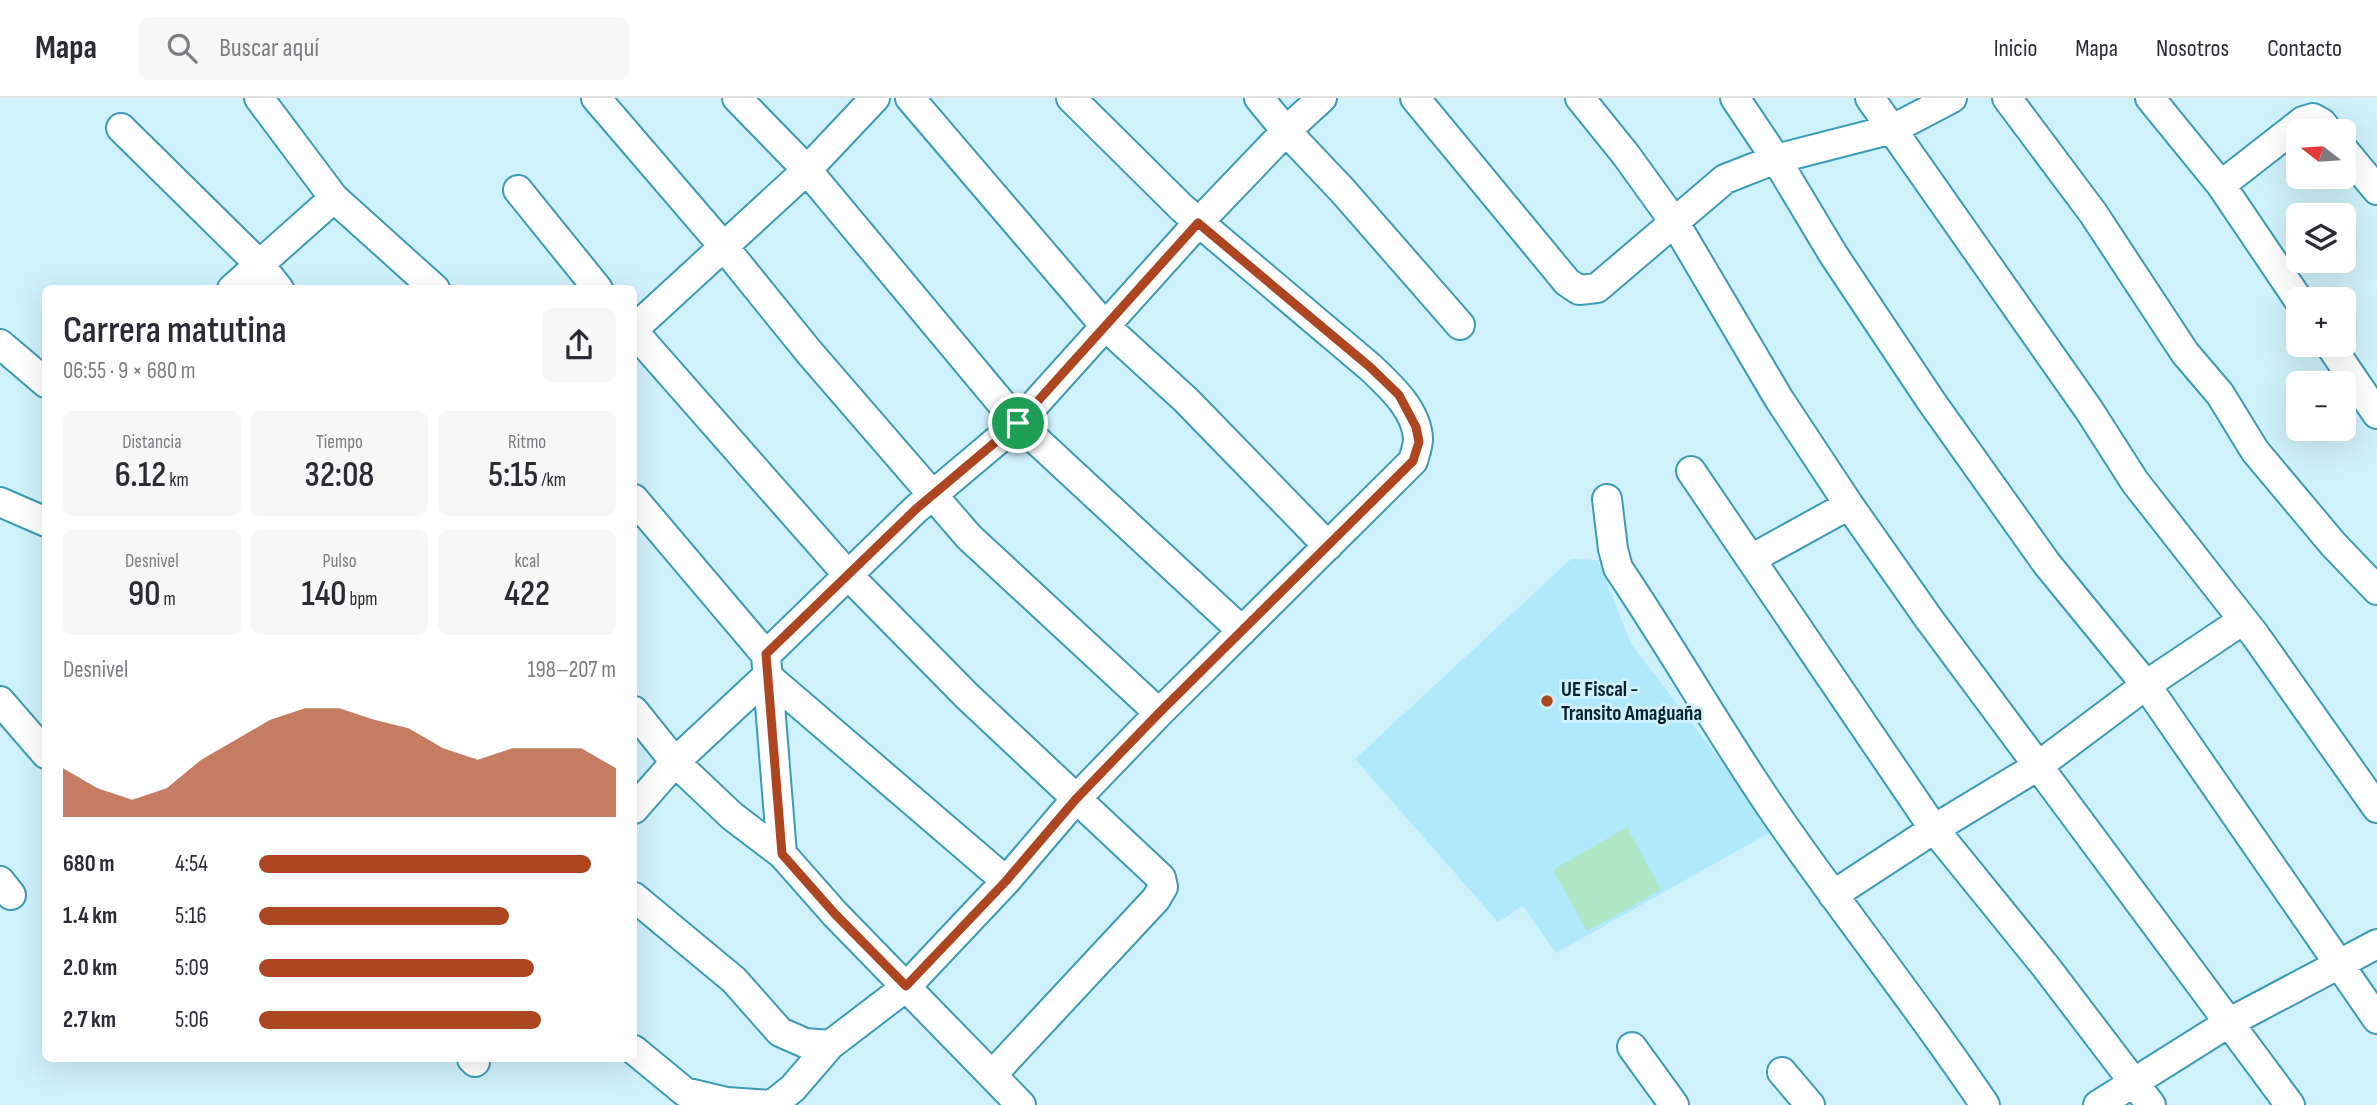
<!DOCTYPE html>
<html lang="es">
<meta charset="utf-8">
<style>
:root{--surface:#fff;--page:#f7f7f7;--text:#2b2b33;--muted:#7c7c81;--line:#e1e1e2;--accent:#ad4620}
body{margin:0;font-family:"Sofia Sans Condensed",sans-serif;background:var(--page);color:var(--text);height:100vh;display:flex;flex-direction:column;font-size:26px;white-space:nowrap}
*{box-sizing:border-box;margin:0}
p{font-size:23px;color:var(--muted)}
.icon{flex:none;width:38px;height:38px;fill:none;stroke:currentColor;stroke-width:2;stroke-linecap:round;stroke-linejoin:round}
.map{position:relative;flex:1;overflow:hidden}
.sheet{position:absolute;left:42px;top:187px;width:595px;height:777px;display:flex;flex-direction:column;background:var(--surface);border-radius:10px;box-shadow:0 7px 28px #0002}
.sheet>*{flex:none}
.needle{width:46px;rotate:287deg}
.buttons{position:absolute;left:2286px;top:21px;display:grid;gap:14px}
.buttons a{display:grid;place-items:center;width:70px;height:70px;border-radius:10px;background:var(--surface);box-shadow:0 7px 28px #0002;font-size:35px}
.pin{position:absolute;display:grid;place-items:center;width:60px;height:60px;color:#fff;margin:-30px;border:4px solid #fff;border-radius:50%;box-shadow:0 2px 7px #0007}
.round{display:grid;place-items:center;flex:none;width:74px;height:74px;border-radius:10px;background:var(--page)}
.summary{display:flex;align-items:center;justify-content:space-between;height:119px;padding:0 21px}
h1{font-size:38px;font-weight:600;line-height:52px}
.figures{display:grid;grid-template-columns:repeat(3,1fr);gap:10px;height:119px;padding:7px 21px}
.figures div{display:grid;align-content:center;border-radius:10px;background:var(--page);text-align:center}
.figures b{font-size:35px;font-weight:600}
.figures small{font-size:19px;font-weight:400}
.figures p{font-size:19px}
.chart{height:196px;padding:14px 21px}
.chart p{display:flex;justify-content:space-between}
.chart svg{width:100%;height:126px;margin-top:7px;fill:var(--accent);opacity:.7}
ul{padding:0 21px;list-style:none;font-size:23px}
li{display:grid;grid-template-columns:112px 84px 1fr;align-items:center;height:52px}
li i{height:18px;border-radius:9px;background:var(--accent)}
header{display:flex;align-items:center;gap:42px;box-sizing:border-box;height:98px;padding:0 35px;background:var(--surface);border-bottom:2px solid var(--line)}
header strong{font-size:33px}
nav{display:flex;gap:38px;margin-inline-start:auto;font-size:24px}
.search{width:490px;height:63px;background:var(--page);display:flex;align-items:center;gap:18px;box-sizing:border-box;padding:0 24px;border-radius:10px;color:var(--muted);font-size:26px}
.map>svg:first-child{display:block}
.built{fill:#b0e9fb}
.green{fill:#aee6c6}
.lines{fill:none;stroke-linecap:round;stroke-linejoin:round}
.minor-casing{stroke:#3c9ab4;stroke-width:32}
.minor{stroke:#fff;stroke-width:28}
.route-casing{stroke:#fff;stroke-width:14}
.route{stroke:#ad4620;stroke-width:9}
.poi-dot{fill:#ad4620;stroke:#cff1fc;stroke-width:2.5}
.labels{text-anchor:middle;stroke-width:6;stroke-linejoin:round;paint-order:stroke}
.poi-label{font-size:21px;font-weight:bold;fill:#04222b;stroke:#cff1fc;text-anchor:start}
</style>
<header>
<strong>Mapa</strong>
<div class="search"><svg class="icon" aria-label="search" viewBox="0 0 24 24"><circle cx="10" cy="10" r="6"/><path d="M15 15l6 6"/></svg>Buscar aquí</div>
<nav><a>Inicio</a><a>Mapa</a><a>Nosotros</a><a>Contacto</a></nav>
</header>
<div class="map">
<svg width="2377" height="1007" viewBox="0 0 2377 1007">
<rect width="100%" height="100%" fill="#cff1fc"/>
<path class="built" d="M1571,461L1598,462L1631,546L1774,732L1556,855L1523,808L1498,824L1355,661Z"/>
<path class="green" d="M1627,729L1661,792L1587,833L1553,772Z"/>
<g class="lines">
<g class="minor-casing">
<path id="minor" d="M259,0L334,100L435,191
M596,0L724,149L809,254L969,439L1159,615
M737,0L807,72L1018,325L1242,533
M910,0L1105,228L1186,302L1328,448
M1259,0L1286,33L1342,92L1460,227
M1415,0L1567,184L1579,192L1597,190L1725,81L1776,61L1893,31L1952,0
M1580,0L1626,57L1675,125L1779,301L1849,407L1929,521L2290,1007
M1735,0L1776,61L1833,156L1931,303L2047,466L2146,587L2377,921
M1870,0L2089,312L2135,384L2255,537L2377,710
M2007,0L2093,115L2185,255L2220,296L2255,353L2333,446L2377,492
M2150,0L2221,87L2298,201
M121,30L260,167L279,191
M2343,51L2377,92
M2221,87L2303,23L2313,20L2322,25L2328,33
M518,92L598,191
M232,191L334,100
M634,231L807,72L875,0
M634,234L847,476L967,598L1161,780L1163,789L1156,801L992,977
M0,246L46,285
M2330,247L2377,316
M1691,373L1934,731L2046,869L2151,1007
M634,401L766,557L782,756
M1607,401L1613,451L1618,470C1672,550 1720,635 1775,715C1843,814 1918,907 1985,1007
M0,404L46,424
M1751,461L1849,407
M766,557L916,411L1018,325L1198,125L1286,33L1322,0
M0,603L46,656
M634,613L675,664L732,718L782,756L835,816L1021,1007
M634,711L675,664L767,578L1006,783
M0,783L11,797
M1833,797L1934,731L2038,668L2146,587L2243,522
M634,799L734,882L780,934L805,945L830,947
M1632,949L1674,1007
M634,952L685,994L727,1004L772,1007L793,990L830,947L906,889L1006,783L1076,701L1159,615L1413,363C1415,356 1418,348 1418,341C1417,312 1390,288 1370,269L1182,110L1071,0
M472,961L475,964
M1782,974L1810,1007
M2098,1007L2230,924L2377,846"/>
</g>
<use href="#minor" class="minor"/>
</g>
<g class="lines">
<g class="route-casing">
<path id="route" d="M1198,125L1370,269L1399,297L1416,329L1419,344L1413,363L1159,615L1076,701L1006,783L906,888L835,816L782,756L766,556L916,411L1018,325Z"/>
</g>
<use href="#route" class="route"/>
</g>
<circle class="poi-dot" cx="1547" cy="603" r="7"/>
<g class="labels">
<g class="poi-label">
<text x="1561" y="598">UE Fiscal -<tspan x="1561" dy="24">Transito Amaguaña</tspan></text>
</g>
</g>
</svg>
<div class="buttons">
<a><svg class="needle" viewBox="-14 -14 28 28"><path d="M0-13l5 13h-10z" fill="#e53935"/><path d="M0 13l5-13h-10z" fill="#7c7c81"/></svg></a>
<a><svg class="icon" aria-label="layers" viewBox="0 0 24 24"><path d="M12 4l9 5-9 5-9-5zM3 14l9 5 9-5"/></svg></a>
<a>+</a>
<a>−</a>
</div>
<div class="pin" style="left:1018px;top:325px;background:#1e9e55"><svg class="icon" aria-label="arrive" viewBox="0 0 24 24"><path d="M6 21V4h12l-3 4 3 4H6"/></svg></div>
<section class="sheet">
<div class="summary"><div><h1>Carrera matutina</h1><p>06:55 · 9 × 680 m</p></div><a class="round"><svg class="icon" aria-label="share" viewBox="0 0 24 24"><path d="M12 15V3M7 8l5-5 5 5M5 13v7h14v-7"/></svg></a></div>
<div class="figures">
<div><p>Distancia</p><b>6.12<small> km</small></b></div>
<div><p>Tiempo</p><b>32:08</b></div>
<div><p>Ritmo</p><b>5:15<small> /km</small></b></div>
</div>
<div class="figures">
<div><p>Desnivel</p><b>90<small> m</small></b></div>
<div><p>Pulso</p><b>140<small> bpm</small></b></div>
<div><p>kcal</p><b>422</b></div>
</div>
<div class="chart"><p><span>Desnivel</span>198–207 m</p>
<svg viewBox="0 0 160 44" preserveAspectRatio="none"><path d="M0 44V27L10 34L20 38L30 34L40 24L50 17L60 10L70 6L80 6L90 10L100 13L110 20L120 24L130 20L140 20L150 20L160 27V44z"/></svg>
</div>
<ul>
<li><b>680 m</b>4:54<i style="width:93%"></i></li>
<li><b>1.4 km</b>5:16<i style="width:70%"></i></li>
<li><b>2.0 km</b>5:09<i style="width:77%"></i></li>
<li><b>2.7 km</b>5:06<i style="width:79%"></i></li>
</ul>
</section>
</div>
